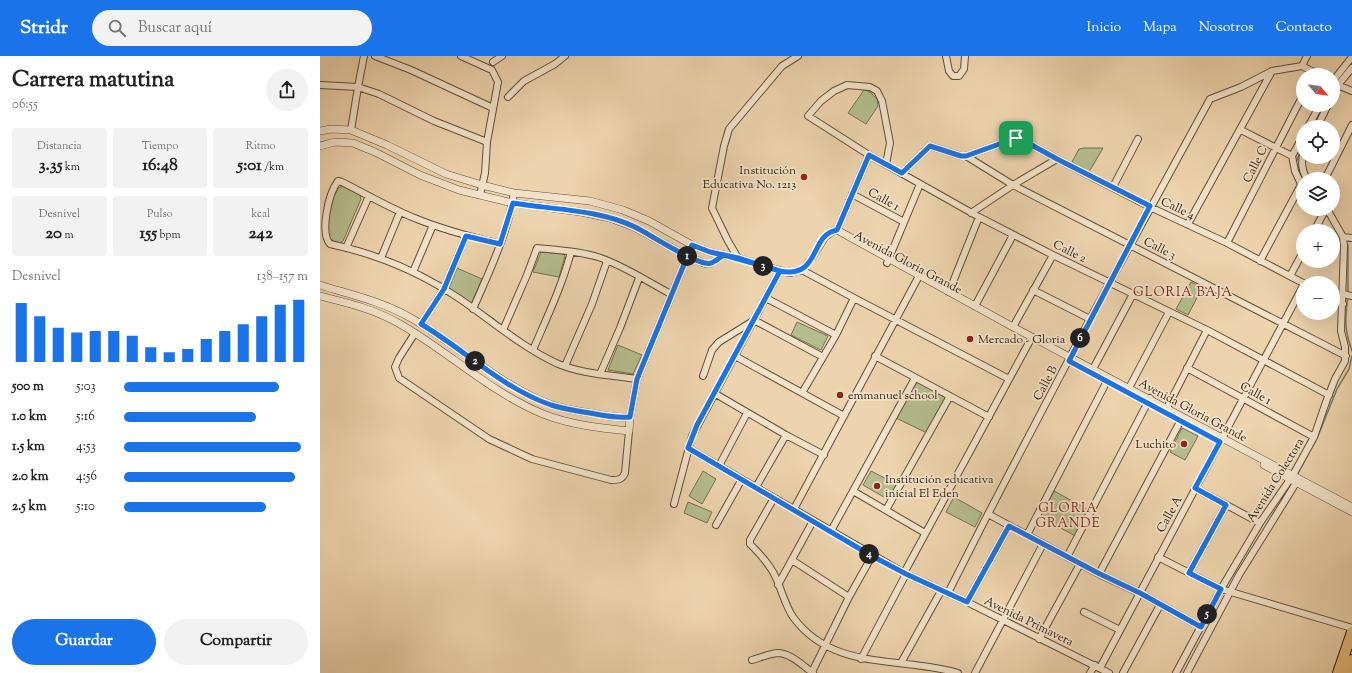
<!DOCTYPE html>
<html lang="es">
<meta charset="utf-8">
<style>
:root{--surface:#fff;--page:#f2f2f2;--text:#202124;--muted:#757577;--accent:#1a73e8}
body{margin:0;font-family:"Sorts Mill Goudy",serif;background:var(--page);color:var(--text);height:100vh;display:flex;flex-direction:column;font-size:15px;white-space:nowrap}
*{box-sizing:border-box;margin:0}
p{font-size:13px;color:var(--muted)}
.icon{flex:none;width:22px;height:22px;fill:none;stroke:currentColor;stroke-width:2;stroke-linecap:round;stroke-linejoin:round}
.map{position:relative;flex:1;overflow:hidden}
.sheet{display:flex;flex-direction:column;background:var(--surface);width:320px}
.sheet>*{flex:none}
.needle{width:26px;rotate:119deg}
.controls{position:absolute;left:976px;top:12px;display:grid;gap:8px}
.controls a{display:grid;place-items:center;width:44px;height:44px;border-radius:50%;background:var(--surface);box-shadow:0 4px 16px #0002;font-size:20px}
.pin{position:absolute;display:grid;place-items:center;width:34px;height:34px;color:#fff;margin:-17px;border-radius:8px;box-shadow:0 2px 6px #0006}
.km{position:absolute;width:20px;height:20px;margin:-10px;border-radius:50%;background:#222;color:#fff;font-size:11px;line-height:20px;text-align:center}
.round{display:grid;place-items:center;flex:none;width:42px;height:42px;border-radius:21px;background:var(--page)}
.headline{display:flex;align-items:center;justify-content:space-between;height:68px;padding:0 12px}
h1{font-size:22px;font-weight:700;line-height:30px}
.stats{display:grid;grid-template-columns:repeat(3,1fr);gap:6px;height:68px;padding:4px 12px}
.stats div{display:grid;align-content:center;border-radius:4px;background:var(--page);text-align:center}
.stats b{font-size:17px;font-weight:700}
.stats small{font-size:11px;font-weight:400}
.stats p{font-size:11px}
.chart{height:112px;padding:8px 12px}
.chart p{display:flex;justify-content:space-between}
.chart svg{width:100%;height:72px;margin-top:4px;stroke:var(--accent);stroke-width:6}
.cta{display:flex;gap:8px;margin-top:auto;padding:8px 12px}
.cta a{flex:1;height:46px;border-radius:24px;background:var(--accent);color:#fff;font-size:16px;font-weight:700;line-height:46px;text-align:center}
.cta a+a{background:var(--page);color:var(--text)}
ul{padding:0 12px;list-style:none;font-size:13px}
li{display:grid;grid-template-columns:64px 48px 1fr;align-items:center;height:30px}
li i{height:10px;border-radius:5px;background:var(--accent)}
header{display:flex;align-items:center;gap:24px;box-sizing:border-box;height:56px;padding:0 20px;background:var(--accent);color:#fff}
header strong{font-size:19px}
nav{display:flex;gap:22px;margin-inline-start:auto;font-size:14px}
.search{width:280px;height:36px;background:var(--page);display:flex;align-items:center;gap:10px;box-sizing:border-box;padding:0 14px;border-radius:22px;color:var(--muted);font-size:15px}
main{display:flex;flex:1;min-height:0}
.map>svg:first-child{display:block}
.green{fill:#b5bd8e;stroke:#747050}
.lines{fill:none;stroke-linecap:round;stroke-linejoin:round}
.stream{stroke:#707c6d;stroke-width:1.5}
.minor-casing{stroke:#614e38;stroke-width:8}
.tertiary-casing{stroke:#614e38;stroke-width:8}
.trunk-casing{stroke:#322211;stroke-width:12}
.minor{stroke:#f4e3ca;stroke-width:6}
.tertiary{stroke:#f4e3ca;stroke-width:7}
.trunk{stroke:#e7ba77;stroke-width:10}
.route-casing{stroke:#fff;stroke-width:8}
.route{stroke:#1a73e8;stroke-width:5}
.poi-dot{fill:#8f2418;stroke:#f4e3ca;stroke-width:1.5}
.labels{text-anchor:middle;stroke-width:3.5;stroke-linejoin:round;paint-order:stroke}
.street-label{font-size:12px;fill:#322211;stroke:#f4e3ca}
.poi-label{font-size:12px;fill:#322211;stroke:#f4e3ca;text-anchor:start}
.neighbourhood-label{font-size:13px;letter-spacing:1px;fill:#7a1f14;stroke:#f4e3ca}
</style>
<header>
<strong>Stridr</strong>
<div class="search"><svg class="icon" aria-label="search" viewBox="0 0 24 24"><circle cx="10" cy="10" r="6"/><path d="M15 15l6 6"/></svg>Buscar aquí</div>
<nav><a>Inicio</a><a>Mapa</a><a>Nosotros</a><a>Contacto</a></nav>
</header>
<main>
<section class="sheet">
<div class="headline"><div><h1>Carrera matutina</h1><p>06:55</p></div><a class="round"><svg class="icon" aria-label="share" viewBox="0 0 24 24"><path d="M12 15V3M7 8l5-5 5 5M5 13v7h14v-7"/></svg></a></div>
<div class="stats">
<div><p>Distancia</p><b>3.35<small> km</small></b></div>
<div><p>Tiempo</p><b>16:48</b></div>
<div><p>Ritmo</p><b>5:01<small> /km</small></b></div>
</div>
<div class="stats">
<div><p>Desnivel</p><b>20<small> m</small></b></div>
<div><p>Pulso</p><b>155<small> bpm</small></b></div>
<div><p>kcal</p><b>242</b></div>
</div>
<div class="chart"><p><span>Desnivel</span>138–157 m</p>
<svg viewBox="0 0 160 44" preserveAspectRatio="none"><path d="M5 44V8M15 44V16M25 44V23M35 44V26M45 44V25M55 44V25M65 44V28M75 44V35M85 44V38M95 44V36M105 44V30M115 44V25M125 44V21M135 44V16M145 44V9M155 44V6"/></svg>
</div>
<ul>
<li><b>500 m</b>5:03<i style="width:84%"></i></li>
<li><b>1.0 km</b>5:16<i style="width:72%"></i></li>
<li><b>1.5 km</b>4:53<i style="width:96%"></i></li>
<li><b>2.0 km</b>4:56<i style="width:93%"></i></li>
<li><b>2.5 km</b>5:10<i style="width:77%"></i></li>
</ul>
<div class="cta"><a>Guardar</a><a>Compartir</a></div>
</section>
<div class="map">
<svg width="1032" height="617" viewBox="0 0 1032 617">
<rect width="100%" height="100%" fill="#eed4ae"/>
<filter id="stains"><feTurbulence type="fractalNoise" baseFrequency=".005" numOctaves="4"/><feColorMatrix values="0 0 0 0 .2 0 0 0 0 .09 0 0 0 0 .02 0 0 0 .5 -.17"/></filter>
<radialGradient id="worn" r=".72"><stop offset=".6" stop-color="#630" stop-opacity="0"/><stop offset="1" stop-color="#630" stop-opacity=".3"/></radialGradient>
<path class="green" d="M544,34L550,36L557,43L558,50L546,68L528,57Z
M764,92H783L769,116L752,106L759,93Z
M22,130L40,139L41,143L23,185L20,187C16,185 11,185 9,181C4,171 11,135 22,130Z
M221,196L244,198L245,200L239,221L213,216Z
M137,212L162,223L152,246L150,247L129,232Z
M871,226L882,232L868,259L856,253Z
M477,266L508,280L501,294L471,279Z
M298,289L322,299L313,318L288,314Z
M598,324L628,341L607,377L576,362Z
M862,372L878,380L865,404L850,396Z
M383,415L396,423L382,448L369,440Z
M551,415L578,429L569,444L543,429Z
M734,435L769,454L755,480L720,460Z
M634,441L662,457L655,471L626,456Z
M368,446L392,456L387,467L364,457Z"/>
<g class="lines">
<path class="stream" d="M994,71L1004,49
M976,106L983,89
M1028,236V189
M1028,240C1025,262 1024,273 1032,295
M977,419L998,380L1017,333L1029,313L1032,300"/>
<g class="minor-casing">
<path id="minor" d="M44,0L38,31L59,38L114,65L167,86L165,117L160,139
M55,0L91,14L173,52
M141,0L172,14L178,26L167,86
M626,0L629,15L633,20H639L644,13L645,0
M173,6L182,0
M982,10L987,0
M1013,25L1032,1
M1015,28L1032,35
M0,29L38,31L31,74
M1013,39L1018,29L1032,12
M188,41L204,25L235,8L245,0
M988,71L1000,49
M997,71L1008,49
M921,74L972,100
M983,99C981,108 982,115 987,123
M646,100L693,129L1026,300
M566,108L570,87L562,45L557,35L550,31L527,29L514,35L501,45L488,60L549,99L659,161L733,199L887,274L1009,339
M582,117L610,90L641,100H646L696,82H699L737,103L830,151L907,187L983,227
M1005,123L1032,69
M981,128L975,115L972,100L983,80
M793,131L818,83
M532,138L584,166
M651,157L693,129L737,103
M868,168L952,15
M517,174L549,99
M994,175L1006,153
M1023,181L1032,182
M907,187L983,39
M180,188C151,181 124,174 97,163C71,153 46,138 22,126L18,125C8,138 0,177 10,188C57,198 100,216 140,243C172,265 202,291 236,307C261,318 290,319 317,323
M26,192L49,140
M61,202L80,156
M418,202L408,185L392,152L404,90L409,73L462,10L478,0
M940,205L983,125
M567,207L600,128
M482,214L534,242L689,323
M93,216L113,169
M970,220L983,196
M713,234L770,263
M629,236L659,161
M1023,238L1032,240
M446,242L516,279
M1013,243L1023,248
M655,250L693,179
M153,253C169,216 188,177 194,137
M434,264L503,301
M101,268L124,233L146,180
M693,271L733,199
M183,274L207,219L217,192C237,194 258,195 278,201C303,209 328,226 351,238
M95,277L79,302L75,311L79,322L169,383L212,403L291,424C298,424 302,424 305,417L309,375
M213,294C227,261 242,230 251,196
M415,300L524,360
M555,300L669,361
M245,310L272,248L287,205
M867,312L994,381
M773,313L813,238
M280,318L300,272L319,222
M383,320L392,294L399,286L433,265
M809,332L849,256
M394,337L466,379L504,399
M482,337L516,279L534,242
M847,352L887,274
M368,392L586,518L647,546L789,617
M399,410L427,357
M436,431L466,379
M875,432L940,467
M533,435L605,477
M454,442L430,484V488C440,498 451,510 456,522C462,535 465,549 473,561C513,616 581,600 638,617
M354,448L372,380L460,215
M474,453L599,220
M566,454L630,340
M668,458L779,518L820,537L881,571
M396,469L422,423
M511,475L595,322
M707,479L787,325
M747,501L830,342
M838,501L901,533L1032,572
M472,504L529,541
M584,517L712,281
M869,517L906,449
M779,518L861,364
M458,529L493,465
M628,537L668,458L770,263L890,43L921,31L952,15L982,10L1000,19
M647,546L689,470
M764,556L800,574
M719,583L760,508
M541,603L586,518
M432,604C439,602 449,598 457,597C471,597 483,610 493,617
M581,607L621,535
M780,612L983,230
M492,616L529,541L552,500
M655,617L723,488
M770,617L775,609
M803,617L840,549
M856,617L901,533L940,467L973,419L994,381L1006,346L1015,323L1025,305V291L1021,275L1024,190L1023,181L1007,153
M867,617L919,519L976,427"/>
</g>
<g class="tertiary-casing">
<path id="tertiary" d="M0,75L11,73L31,74L67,89L126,118L162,129L194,137L270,145L303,154L329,165L372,189L390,196L418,202L469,217L482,214L492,202L505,181L513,175L517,174L693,271L1032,451
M0,90L15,86L33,87L55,96L100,119L139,134L193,147L261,156L290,162L314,171L367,200L386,208H390L404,199
M0,229C32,239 61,245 91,262C138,289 178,328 229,348C243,353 257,355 271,357C284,360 296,362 310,361
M0,240C28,247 54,253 80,268C129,296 170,336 223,358C251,369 280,372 309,375L310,361L317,323L372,189
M944,409L1032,456"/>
</g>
<g class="trunk-casing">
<path id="trunk" d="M1018,617L1032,576
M1028,617L1032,604"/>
</g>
<use href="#minor" class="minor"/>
<use href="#tertiary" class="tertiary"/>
<use href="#trunk" class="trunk"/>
</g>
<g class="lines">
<g class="route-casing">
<path id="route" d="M696,82L646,100H641L610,90L582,117L549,99L517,174C489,179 501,223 460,215L404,199C400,201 395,206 391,207C380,212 328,177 315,171C278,153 233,154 193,147L180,188L146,180L124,233L101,268C145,294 182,332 231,349C244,353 257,355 270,357C284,360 296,362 310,361L317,323L372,189L390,196L418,202L460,215L377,369L368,392L552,500L586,518L647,546L689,470L780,518L820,537L881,571L901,533L869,517L906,449L875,432L900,386L749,305L830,150L737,103L699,82H696"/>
</g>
<use href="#route" class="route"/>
</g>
<g class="poi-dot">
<circle cx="484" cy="121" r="4"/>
<circle cx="650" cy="283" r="4"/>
<circle cx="520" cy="339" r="4"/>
<circle cx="864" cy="388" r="4"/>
<circle cx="557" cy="430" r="4"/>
</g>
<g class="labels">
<g class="street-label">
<text transform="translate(935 108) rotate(-63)" y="4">Calle C</text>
<text transform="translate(564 143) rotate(29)" y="4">Calle 1</text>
<text transform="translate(858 152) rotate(25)" y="4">Calle 4</text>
<text transform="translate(840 192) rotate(27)" y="4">Calle 3</text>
<text transform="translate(750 195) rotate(26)" y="4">Calle 2</text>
<text transform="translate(588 206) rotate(28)" y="4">Avenida Gloria Grande</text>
<text transform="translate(725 327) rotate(-62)" y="4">Calle B</text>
<text transform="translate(936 337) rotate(29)" y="4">Calle 1</text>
<text transform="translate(873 354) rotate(28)" y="4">Avenida Gloria Grande</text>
<text transform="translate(955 424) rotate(-58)" y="4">Avenida Colectora</text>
<text transform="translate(849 458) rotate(-61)" y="4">Calle A</text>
<text transform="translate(709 565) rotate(26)" y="4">Avenida Primavera</text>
</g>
<g class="poi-label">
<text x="476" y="118" text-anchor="end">Institución<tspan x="476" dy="14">Educativa No. 1213</tspan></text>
<text x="658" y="287">Mercado - Gloria</text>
<text x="528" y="343">emmanuel school</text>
<text x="856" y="392" text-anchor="end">Luchito</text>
<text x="565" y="427">Institución educativa<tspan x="565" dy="14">inicial El Eden</tspan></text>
</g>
<g class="neighbourhood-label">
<text x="863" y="240">GLORIA BAJA</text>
<text x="748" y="456">GLORIA<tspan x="748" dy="15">GRANDE</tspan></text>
</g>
</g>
<rect width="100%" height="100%" filter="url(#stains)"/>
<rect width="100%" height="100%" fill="url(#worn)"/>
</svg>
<div class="controls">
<a><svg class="needle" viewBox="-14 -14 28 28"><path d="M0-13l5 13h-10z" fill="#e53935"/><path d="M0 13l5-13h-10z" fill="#757577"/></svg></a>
<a><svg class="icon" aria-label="locate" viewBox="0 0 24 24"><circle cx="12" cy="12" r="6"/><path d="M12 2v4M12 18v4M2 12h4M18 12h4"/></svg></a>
<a><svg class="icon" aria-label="layers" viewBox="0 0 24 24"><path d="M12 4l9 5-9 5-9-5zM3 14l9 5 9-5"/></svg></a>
<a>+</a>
<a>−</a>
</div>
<div class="pin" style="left:696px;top:82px;background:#1e9e55"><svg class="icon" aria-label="arrive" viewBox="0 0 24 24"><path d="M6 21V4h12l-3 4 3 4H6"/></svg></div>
<b class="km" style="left:367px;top:200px">1</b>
<b class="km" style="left:155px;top:305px">2</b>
<b class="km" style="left:443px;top:210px">3</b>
<b class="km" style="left:549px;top:498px">4</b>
<b class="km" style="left:887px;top:558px">5</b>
<b class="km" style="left:760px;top:282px">6</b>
</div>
</main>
